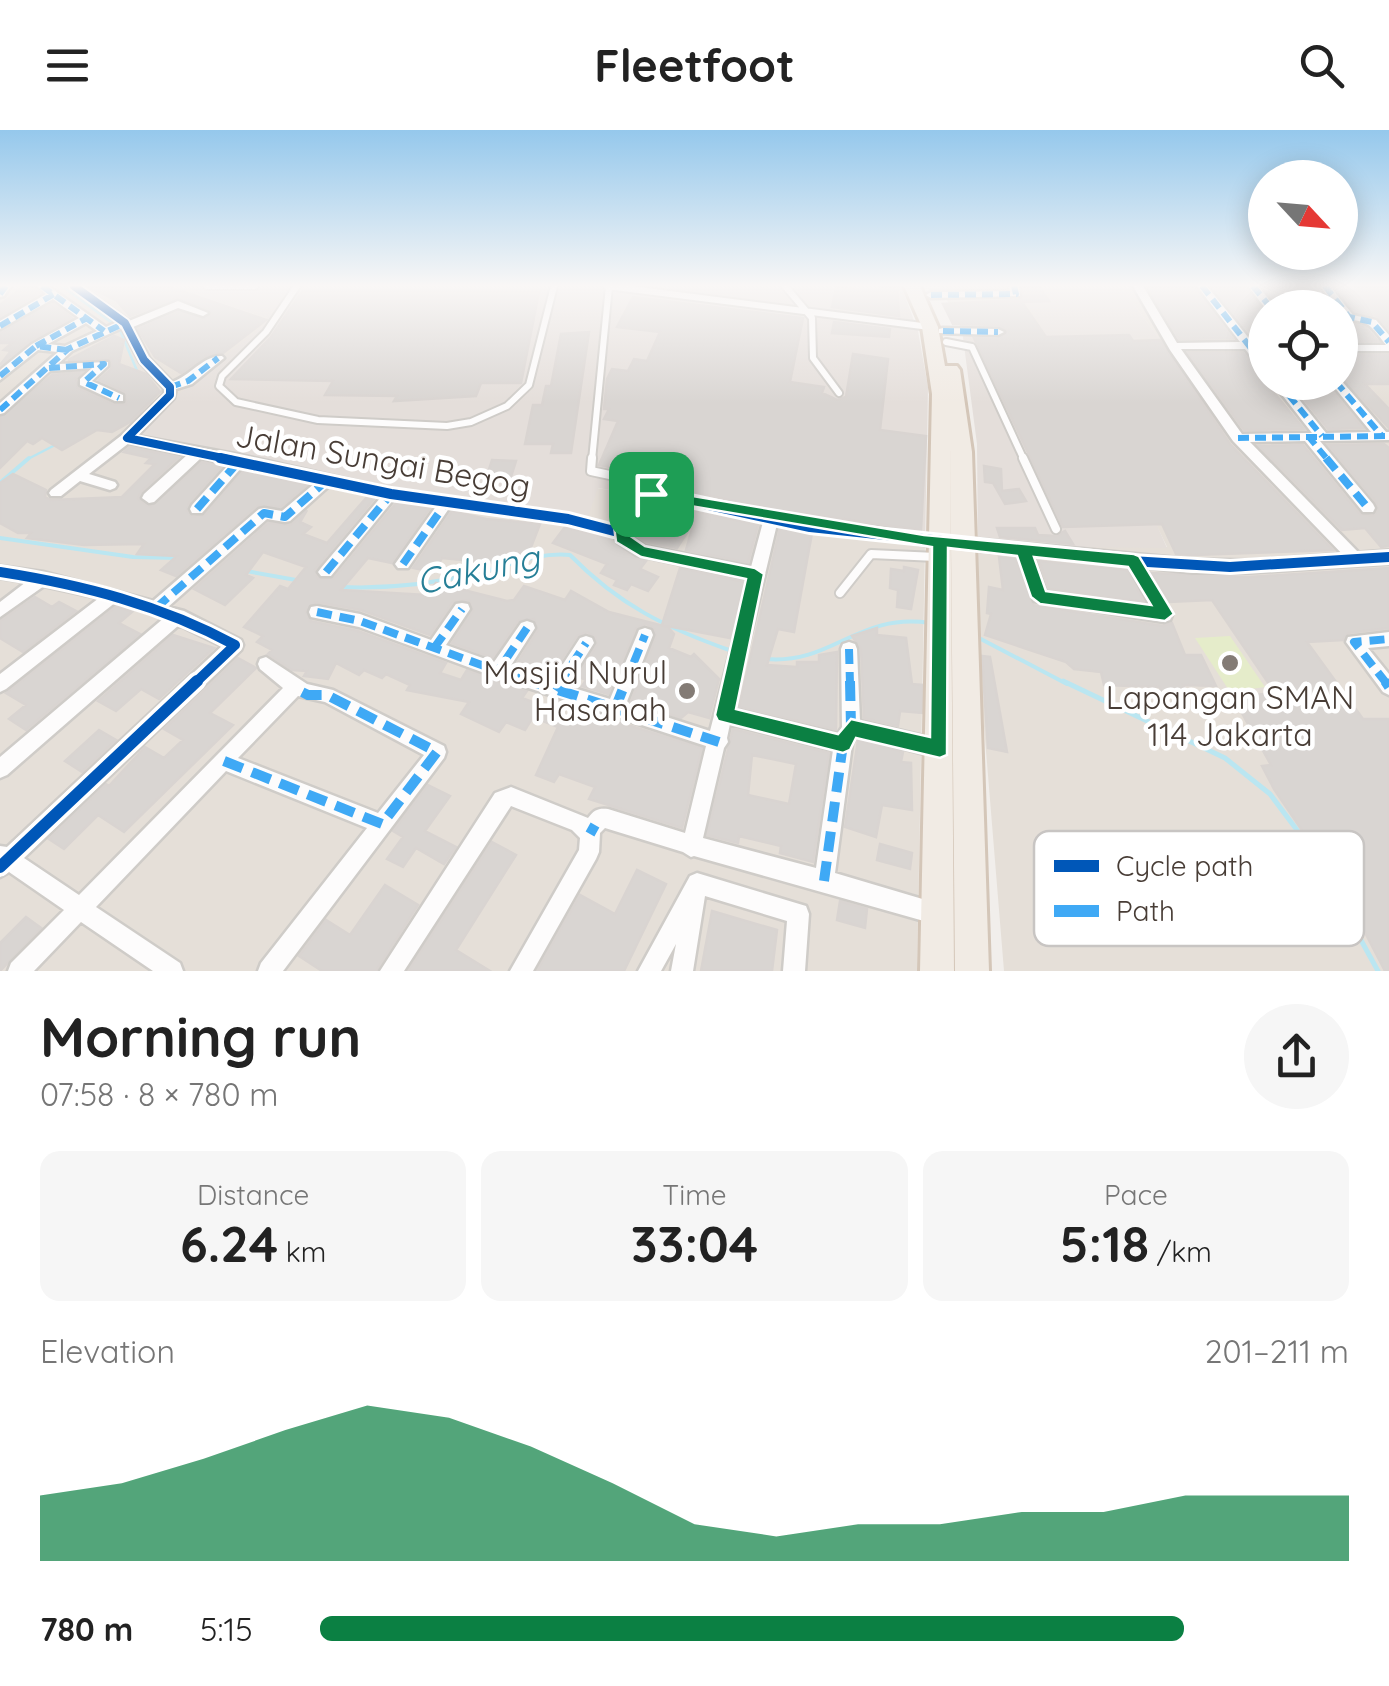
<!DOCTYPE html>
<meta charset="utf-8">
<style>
:root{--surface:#fff;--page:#f6f6f6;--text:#222;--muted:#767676;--accent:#0b8043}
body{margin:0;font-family:Quicksand,sans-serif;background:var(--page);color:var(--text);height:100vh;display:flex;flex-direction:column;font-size:38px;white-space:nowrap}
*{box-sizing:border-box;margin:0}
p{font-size:32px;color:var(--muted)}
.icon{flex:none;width:55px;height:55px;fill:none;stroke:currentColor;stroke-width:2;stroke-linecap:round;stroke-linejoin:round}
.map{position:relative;height:841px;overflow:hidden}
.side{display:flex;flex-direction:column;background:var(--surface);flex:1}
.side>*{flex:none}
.needle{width:65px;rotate:116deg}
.controls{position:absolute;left:1248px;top:30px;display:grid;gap:20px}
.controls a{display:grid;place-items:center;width:110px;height:110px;border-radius:50%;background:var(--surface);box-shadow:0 5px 25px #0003;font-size:50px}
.pin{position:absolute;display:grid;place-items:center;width:85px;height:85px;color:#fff;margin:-42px;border-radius:20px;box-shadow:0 5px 15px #0006}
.round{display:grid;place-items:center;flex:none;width:105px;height:105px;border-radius:52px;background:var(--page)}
.headline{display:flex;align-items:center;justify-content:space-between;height:170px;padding:0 40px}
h1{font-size:55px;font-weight:800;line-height:75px}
.figures{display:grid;grid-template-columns:repeat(3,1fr);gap:15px;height:170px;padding:10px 40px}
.figures div{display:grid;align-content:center;border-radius:20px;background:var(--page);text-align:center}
.figures b{font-size:50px;font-weight:800}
.figures small{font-size:28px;font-weight:400}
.figures p{font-size:28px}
.chart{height:280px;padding:20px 40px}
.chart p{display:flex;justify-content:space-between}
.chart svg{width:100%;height:180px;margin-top:10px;fill:var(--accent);opacity:.7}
ul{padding:0 40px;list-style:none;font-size:32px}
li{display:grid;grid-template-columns:160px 120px 1fr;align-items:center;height:75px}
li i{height:25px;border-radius:12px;background:var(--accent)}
header{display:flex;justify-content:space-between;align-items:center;height:130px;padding:0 40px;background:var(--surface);font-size:45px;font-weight:800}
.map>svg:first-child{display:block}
.residential{fill:#e5dfd8;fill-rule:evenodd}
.industrial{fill:#e4deda}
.green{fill:#e5ecca}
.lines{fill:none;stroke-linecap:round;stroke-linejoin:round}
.stream-far2{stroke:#bae6f1;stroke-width:2.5}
.stream-far1{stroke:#bae6f1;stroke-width:4}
.stream{stroke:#bae6f1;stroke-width:5}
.building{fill:#d9d5d2;stroke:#d9d4d1;stroke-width:2.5;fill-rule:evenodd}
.service-far1-casing{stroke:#cfccc8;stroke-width:10}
.service-casing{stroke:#cfccc8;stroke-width:12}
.minor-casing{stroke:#cfccc8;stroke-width:5}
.tertiary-casing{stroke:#cfccc8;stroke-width:4}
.primary-casing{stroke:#d4c6b8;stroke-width:6}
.service-far1{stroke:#fdfcfc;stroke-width:6}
.service{stroke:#fdfcfc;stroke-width:8}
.minor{fill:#fdfcfc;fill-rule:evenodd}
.tertiary{fill:#fdfcfc;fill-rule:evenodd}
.primary{fill:#f1ebe4;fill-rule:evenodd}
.quiet-far2{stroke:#3fa9f5;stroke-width:6;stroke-dasharray:11 6;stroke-linecap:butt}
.quiet-far1{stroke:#3fa9f5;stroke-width:8;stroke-dasharray:15 8;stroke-linecap:butt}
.quiet{stroke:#3fa9f5;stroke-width:10;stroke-dasharray:20 10;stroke-linecap:butt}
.cycleway-far2-casing{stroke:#fff;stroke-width:12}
.cycleway-far1-casing{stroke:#fff;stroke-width:16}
.cycleway-casing{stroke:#fff;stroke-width:19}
.cycleway-far2{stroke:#0057b8;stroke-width:8}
.cycleway-far1{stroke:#0057b8;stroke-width:10}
.cycleway{stroke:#0057b8;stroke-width:12}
.route{fill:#0b8043;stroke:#fff;stroke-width:2.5;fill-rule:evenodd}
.poi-dot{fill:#837b75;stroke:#fff;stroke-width:4}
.labels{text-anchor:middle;stroke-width:9;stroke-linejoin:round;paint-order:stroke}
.street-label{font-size:32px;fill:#483d36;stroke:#fff}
.poi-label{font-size:32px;fill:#483d36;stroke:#fff;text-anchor:end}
.water-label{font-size:35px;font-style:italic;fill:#267f97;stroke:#fff}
.key{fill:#fff;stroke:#c8c5c3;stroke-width:2.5}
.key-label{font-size:28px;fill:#483d36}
</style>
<header><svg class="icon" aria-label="menu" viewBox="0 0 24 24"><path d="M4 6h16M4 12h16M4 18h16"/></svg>Fleetfoot<svg class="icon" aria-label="search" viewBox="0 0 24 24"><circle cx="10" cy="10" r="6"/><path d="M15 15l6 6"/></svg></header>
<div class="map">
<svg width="1389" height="841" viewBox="0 0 1389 841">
<rect width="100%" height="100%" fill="#f1eeeb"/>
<path class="residential" d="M6,156H187L200,166L271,189L134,303L334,357L584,395L597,358L925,414L917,841H0V164Z
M940,156H1071L1075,163H1050L1053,172L1027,174L1047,202L962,200Z
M1120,156H1389V841H1004L979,535L978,416L1167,417L1155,392L1131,209L1158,207ZM1265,178H1340V252H1265Z"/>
<path class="industrial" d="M187,156H901L918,201L928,257L925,414L598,358L585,395L334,357L132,303L270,189L200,166Z
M1071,156H1120L1159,208L1131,209L1156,393L1167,418L978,416L977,314L962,200L1045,202L1026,173L1052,172L1048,163H1074Z"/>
<path class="green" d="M1230,506L1265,557L1230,562L1195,508Z"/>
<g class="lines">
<path class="stream-far2" d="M62,156L119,198L138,243
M26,330L55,315"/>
<path class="stream-far1" d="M0,353L29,328
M0,408L133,427L179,428
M246,441L296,450
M340,457C387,459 433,454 479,443C511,435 537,422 570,425C619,475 666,498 732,521
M977,507L1067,554
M766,529C832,535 858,482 930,493"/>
<path class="stream" d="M1063,551L1225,628L1270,664L1309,716L1378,841"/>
</g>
<path class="building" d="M24,156H33L39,163L0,187V175Z
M86,156H167L266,190L223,223L207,226L181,243L155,227L138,199L178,182L205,189L212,184L209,180L177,168L130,186L116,170Z
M880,156H897L899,186L832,177L836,157L882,162Z
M1023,156H1039L1049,171L1022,172L1046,207L1129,205L1133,211L1160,210L1230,314L1333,420L1193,425L1176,424L1162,394L1063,397L974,208L998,209L1008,201L998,195L953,194L943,174L1020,170Z
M1147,156H1193L1232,208L1179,209Z
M1211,156H1244L1265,182V201H1254L1261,208H1254Z
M1262,156H1299L1307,166L1323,167L1331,177L1280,178Z
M1354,156H1389V199L1377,186L1355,182L1338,160L1360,161Z
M303,160L539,162L521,253H481L476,266L394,271L397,266L325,265L333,251L231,249L271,207Z
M633,167L803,188L790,252L824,257L822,263L837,270L846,267L853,224L888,229L880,300L926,306L921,400L772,379L692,362L695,352L599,335L618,291L604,289L609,279H604L607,249L612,239L628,241L634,229L647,231L660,202L617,197Z
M53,173L72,188L30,211L0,235L11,221L4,220L12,213H0V203Z
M1340,187L1365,197L1378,211H1340Z
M834,192L890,199L889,207L832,203Z
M589,202L571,323H551L553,314H525L533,275H542L546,256H551L561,204Z
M114,206L124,210L119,234L146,244L160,262L130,292L112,302L97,300L62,320L42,308L33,314L27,311L0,338V287L52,245L82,242L76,249L78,258L113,274H126L125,262L99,250L111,239V229L68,230Z
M1188,223H1243L1265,243V252L1304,299L1244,300Z
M1340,225H1389V254H1365L1389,279V298L1340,245Z
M1290,252H1326L1363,298L1328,299Z
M1384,314L1389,318V416L1381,417L1365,398L1342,400L1259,316L1303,315L1360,384L1373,386L1378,380L1376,372L1328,315Z
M130,317L179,327L141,362L138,369L150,377L202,332L222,336L189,373L187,381L192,387L205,385L243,341L307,355L281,377L257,376L176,446L161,440L177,426L137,424L144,414L84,415L27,408L31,403H18L0,393V353L13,344L46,360L45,367L51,370L122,367L155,334L146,333L151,328L124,322Z
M492,330L516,331L510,350L486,349Z
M984,336L1001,339L1002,361L1019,359L1026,371L1005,374L993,353L985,352Z
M366,368L374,369L315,440L318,448H334L396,373L430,378L392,433L368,428L341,460L427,465L436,453L507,471L514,470L524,456L565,470L571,461L609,482L668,497L674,504L669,518L691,527L694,524L719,549L709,588L688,582L681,588L663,582L651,570L648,577L631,572L656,506L654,499L646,494L636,499L608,564L582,556L586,550L577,546L597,515L595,507L587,502L577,506L550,547L516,535L538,500L534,489L518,491L493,528L452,513L473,481L469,470L453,472L430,505L361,480L316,472L306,481L310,491L358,501L446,533L440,543L461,550L467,540L527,561L522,568L548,578L554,570L567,574L561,584L586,594L592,584L702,618L682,698L589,669L595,657L559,644L554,652L536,645L558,597L533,587L525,600L506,592L499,602L461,584L469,572L407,560L410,555L386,544L382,548L364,540L359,545L336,533L328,549L304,546L307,541L292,540L268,524L272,520L257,512L263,506L244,497L280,456L288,459L306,437L263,422L246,445L253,448L225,475L194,459L268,393L291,395L307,380L300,392L311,397L303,404L327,413Z
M656,373L758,395L748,433L686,420L694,392L677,418L646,412L632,402Z
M452,381L486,389L540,394L528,425L508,423L503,434L442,428L434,442L413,438Z
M565,397L611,409L634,428L646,431L640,439L658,447L648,461L631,454L627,460L614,455L617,450L601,443L607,434L553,413Z
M780,398L812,403L794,502L778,499L767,535L797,537V532H819V525L837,522L836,600L739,577Z
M997,398H1035L1038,405L1056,406L1065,401L1073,414L1000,407Z
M999,427L1016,429L1033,475L1163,496L1172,493L1185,525H1201L1216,556L1183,555L1186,564L1161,562L1160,557L1104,555L1101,542L1074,539L1066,532L985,505L991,484L987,483L989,457L1003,460Z
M1039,431L1127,440L1144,472L1049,459Z
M904,437L918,440L911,479L897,477L898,460L890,458L891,439L904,441Z
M680,438L744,452L730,508L662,495Z
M1389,438V498L1348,503L1343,510L1307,512L1363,589H1389V841H1385L1344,762L1274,659L1262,636L1271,635L1233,567L1275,563L1212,470L1169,472L1152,443L1249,447Z
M35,467L52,477L59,472L76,481L23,522L0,508V491Z
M117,476L132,482L119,493L140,504L26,600L9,589L26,575L6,563Z
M877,498V505L906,508L912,554L922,555V583L900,581L898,596L864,588L861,519L852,506Z
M173,505L214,518L159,569L141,559L116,581L98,571Z
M982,526L990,527L1007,622L988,618Z
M238,528L256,538L210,583L233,595L124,702L98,685L64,719L49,709L106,654L109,656L145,617L164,628L183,610L164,599Z
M733,599L829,623L813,732L780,723L781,716L739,706L738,713L707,705ZM752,625L796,634L789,674L748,665Z
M99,600L116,610L82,642L65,631Z
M858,610L903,622L901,632L911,633L912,680L882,675L876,707L845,697Z
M428,655L450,666L425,701L456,717L444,734L416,718L403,737L387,729L403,707L393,701Z
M492,712L516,725L456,820L490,841H408Z
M880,714L912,723L910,739L877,730Z
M637,740L666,754L624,841H537L580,765L615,784Z
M385,755L418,775L376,841H322L299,826L326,790L350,805Z
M840,771L867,779L865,798L837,790Z
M712,781L777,800L772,841H701Z
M26,787L41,798L0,841V813Z"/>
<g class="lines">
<g class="service-far1-casing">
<path id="service-far1" d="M207,156H255
M297,156L266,202L222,246L219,256L236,272L318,290L447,296L471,292L507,276L529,255L554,156
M607,156L930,197
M785,156L812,188L813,228L839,263
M946,212L972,217L1024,330
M592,330L609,156"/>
</g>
<g class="service-casing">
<path id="service" d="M592,328L591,341L675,359
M1023,328L1056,399
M840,463L871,424L936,427"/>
</g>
<g class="minor-casing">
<path id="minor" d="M1,156H11L4,166L0,167Z
M37,156H48L106,197L117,192L69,156H80L129,191L178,171L208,183L203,186L178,178L133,197L149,228L172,252C190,246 204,225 222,226L224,228L192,254L176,259L174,268L137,306L240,325L391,359L568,384L614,396L646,361L658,359L771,383L945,407L947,411L940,417L777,394L733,579L838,604L842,597L841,519L843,514L849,512L855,514L857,519L860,591L940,610L947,613L949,619L947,625L940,628L856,606L852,614L835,743L946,776L949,784L946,792L938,795L694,726L691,727L683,722L605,698L600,703L599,722L596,729L533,841H510L579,720L580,708L572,700L511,676L404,841H380L495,663L511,657L588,688C594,680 598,678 608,679L685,703L706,616L498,548L359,497L311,487L309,482L311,477L317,476L360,484L431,510L456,474L462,473L468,474L470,479L446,515L494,532L521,493L527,491L533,493L535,498L510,537L552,551L580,508L586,506L592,508L594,513L567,556L610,569L637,505L639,500L645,498L651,500L653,505L626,574L710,601L749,449L636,425L617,412L614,406L568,394L450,377L408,438H398L395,434L437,375L394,369L331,446H321L318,442L321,438L381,367L329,356L290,391L285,392L267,389L168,477L184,481L241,510L243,515L241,520L24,728L79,765L283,558L260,539L258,534L260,529L266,527L307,554L333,560L444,616L446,622L444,628L283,841H258L261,833L367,698L226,641L96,777L180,833L183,841H153L81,792L34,841H8L11,833L64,780L9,742L0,747V716L7,717L222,516L179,495L7,645L0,648V627L164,488L116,472L6,559L0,562V544L99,468L44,456L0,487V472L26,452L0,448V436L43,442L153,471L259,379L264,378L282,381L315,353L242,337L202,383H192L190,379L192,375L229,334L201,328L154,372L149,373L142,368L144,364L187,325L129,313L89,344L115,352L117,355L115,358L110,360L80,351L61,366H51L49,363L51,360L122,305L164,264V258L140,232L122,198L72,221L58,234L108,232V236L92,251L123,265V271H115L80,255V249L92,238L50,241L4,283L0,284V273L58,222L38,220L0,250V240L32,214L79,188L53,169L0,199V191L46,164ZM86,193L97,201L65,216L48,214ZM655,369L763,392L751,437L645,416L629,405L628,401ZM298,566L325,572L424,625L378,683L238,628ZM730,594L833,620L816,738L703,708L724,618L728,612L727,608Z
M1009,156H1019L1020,166L931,168L926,165L931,162L1010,161Z
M1133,156H1143L1177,213L1240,212L1197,156H1207L1252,212H1265V218L1257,219L1265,228V240L1261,239L1245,219H1181L1242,304L1312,303L1272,252H1285L1326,303L1371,302L1330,252H1340V249L1386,302H1389V310L1320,311L1373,374L1375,378L1373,382H1363L1305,311L1250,312L1359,423L1362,427L1359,431H1349L1233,311L1170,220Z
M1248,156H1258L1276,178H1265Z
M1320,156H1330L1353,185L1376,190L1389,205V221H1340V215H1386C1381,209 1374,198 1367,194C1353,186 1346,197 1340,178H1336Z
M943,198L998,199L1004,202L998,205L939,203V199Z
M1024,414L1031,420L1046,462L1151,477L1126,431L1129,427H1139L1172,485L1170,490L1164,492L1034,471L1017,420Z
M1389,502V516L1368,518L1389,544V565L1383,562L1346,512L1348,507Z
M697,743L806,776L809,784L805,841H783L787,791L705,766L693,841H671L676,814L661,841H638L690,746Z"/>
</g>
<g class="tertiary-casing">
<path id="tertiary" d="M940,405L1193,429L1249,430L1389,420V434L1249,443H1193L940,417L931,411Z"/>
</g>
<g class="primary-casing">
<path id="primary" d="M904,156H920L938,197L945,236H957L960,240L972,322L989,841H955L950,309L954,841H920L932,264L922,197Z"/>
</g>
<use href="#service-far1" class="service-far1"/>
<use href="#service" class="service"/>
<use href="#minor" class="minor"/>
<use href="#tertiary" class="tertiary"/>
<use href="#primary" class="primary"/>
<path class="quiet-far2" d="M42,156L104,201
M1202,156L1265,236
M1253,156L1271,178
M1325,156L1349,187L1372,192L1389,212
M0,164L6,156
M931,165L1016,164L1014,156
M0,196L54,164
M943,201L998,202
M36,216L87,188
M49,238L104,234L84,252L119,268
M0,246L36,216L67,220
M1278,252L1322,306
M1336,252L1382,306
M170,257L188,251L218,228
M0,280L68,219L125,193
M1308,306L1328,330
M1238,308L1389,306"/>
<path class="quiet-far1" d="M1326,328L1368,378
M197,379L240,330
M620,400L622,408L641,421L755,444
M1024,420L1040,467L1164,485L1134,431
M403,434L446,373
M326,442L391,364
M156,478L264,383L285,387L326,351
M317,482L360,491L498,541
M527,498L498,541L538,554
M434,518L462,479
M849,519L850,554
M559,554L586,513
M625,554L645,505
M1387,554L1354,512L1389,509"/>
<path class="quiet" d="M530,551L719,612
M850,551L851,597
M1385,551L1389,557
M555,560L561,551
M615,579L626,551
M725,585L843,614L824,751
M843,614L851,597L940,619
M224,631L382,694L437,622L327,565H308L294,558
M590,704L595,695"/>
<g class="cycleway-far2-casing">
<path id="cycleway-far2" d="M74,156L125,193L144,230L170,257V265L127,308L232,330"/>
</g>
<g class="cycleway-far1-casing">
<path id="cycleway-far1" d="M220,328L391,364L568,389L614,401L620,400L651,364H658L810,397L1131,431L1230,437L1389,427
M0,442C83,455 161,475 235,515L194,554"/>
</g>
<g class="cycleway-casing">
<path id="cycleway" d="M0,737L197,551"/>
</g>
<use href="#cycleway-far2" class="cycleway-far2"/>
<use href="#cycleway-far1" class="cycleway-far1"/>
<use href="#cycleway" class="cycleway"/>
</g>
<linearGradient id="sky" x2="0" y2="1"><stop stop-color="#95c8ec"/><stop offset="0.57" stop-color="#f9f7f6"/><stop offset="1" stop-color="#f9f7f6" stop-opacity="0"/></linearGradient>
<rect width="1389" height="273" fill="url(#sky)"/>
<path class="route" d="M651,359L924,405L1134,424L1139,426L1174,484L1165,491L1040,474L1031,467L1017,426L948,418L947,625L940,628L856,608L850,620L843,623L718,591L715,585L746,449L641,427L616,412L614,396ZM655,370L932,417L930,607L851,589L838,604L736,579L764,444L755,438L645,416L629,405ZM1034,427L1128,437L1151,475L1046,461Z"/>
<g class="poi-dot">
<circle cx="1230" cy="533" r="10"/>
<circle cx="687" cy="561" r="10"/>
</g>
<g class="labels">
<g class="street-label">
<text transform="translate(383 331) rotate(10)" y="11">Jalan Sungai Begog</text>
</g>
<g class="poi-label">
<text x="667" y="554">Masjid Nurul<tspan x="667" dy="37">Hasanah</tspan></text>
<text x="1230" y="579" text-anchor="middle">Lapangan SMAN<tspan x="1230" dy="37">114 Jakarta</tspan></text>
</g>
<g class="water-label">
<text transform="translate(478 440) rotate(-12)" y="12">Cakung</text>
</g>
</g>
<rect x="1034" y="701" width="330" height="115" rx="15" class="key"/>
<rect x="1054" y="730" width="45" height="12" fill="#0057b8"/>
<rect x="1054" y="775" width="45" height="12" fill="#3fa9f5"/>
<g class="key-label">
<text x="1116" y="746">Cycle path</text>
<text x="1116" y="791">Path</text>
</g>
</svg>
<div class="controls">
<a><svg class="needle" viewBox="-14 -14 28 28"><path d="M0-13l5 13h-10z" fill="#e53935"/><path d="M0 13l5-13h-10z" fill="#767676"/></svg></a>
<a><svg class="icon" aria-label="locate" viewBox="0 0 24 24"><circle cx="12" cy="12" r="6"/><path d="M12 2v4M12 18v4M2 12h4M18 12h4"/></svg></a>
</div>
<div class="pin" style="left:651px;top:364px;background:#1e9e55"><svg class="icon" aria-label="arrive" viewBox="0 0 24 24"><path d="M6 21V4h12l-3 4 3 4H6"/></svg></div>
</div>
<section class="side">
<div class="headline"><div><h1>Morning run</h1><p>07:58 · 8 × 780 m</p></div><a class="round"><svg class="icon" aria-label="share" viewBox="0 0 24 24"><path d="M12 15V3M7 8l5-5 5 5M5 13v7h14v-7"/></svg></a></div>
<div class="figures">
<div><p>Distance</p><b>6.24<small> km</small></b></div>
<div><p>Time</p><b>33:04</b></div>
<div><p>Pace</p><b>5:18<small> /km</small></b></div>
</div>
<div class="chart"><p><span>Elevation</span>201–211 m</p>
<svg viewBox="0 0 160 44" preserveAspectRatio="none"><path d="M0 44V28L10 25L20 19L30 12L40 6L50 9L60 16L70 25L80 35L90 38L100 35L110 35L120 32L130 32L140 28L150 28L160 28V44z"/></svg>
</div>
<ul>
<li><b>780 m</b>5:15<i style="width:84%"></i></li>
</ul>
</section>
